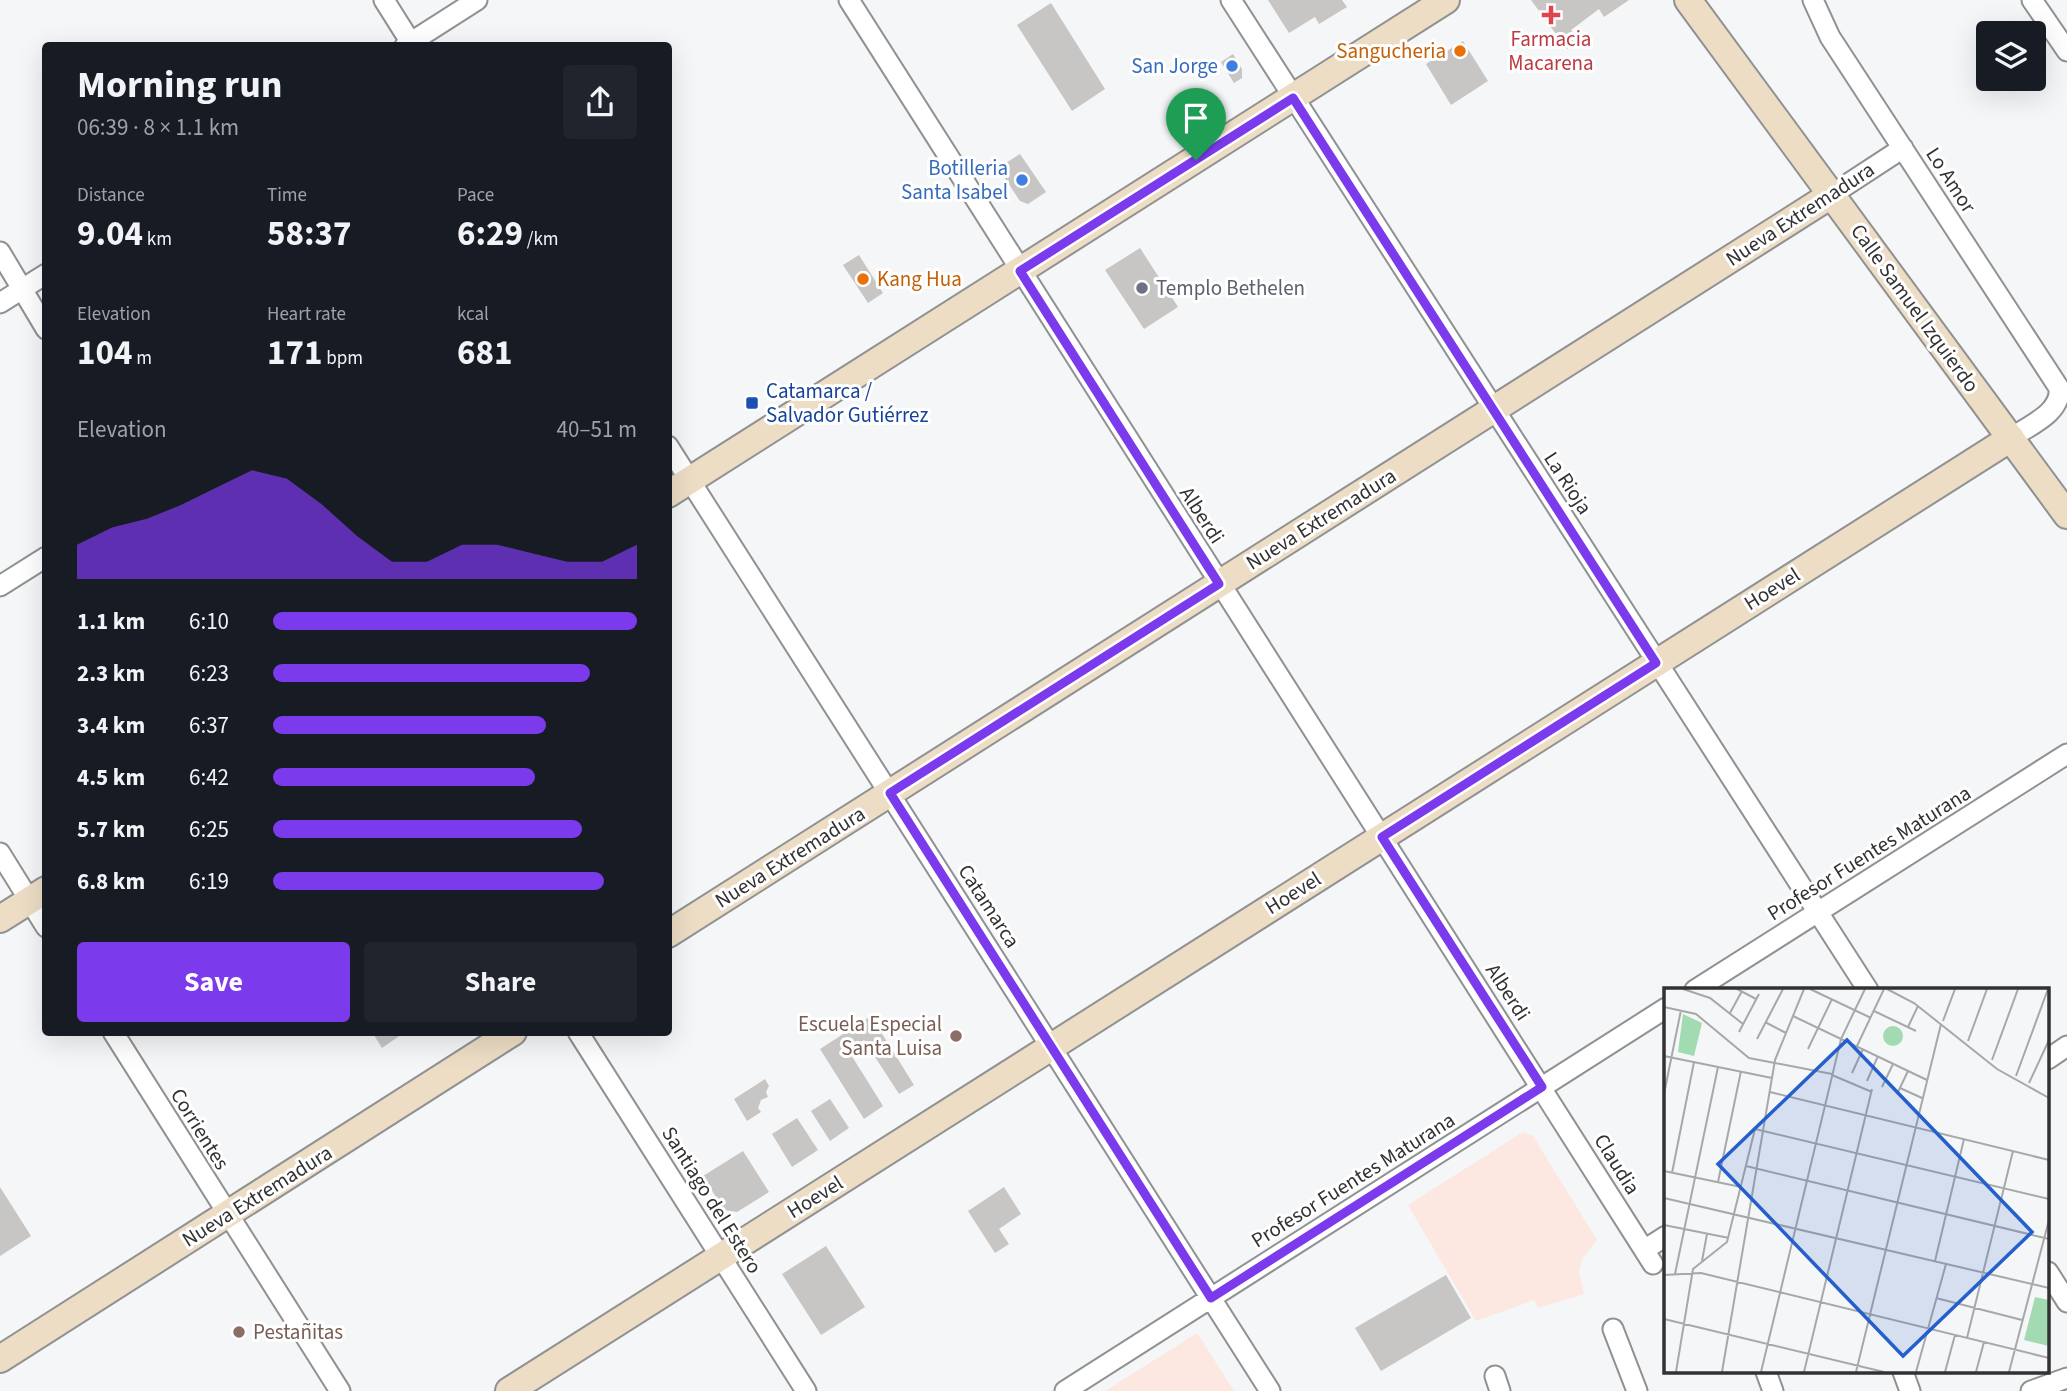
<!DOCTYPE html>
<meta charset="utf-8">
<style>
:root{--surface:#171b24;--page:#20242c;--text:#f1f3f6;--muted:#9ea1a6;--accent:#7c3aed}
body{margin:0;font-family:"Source Sans 3",sans-serif;background:var(--page);color:var(--text);height:100vh;display:flex;flex-direction:column;font-size:26px;white-space:nowrap}
*{box-sizing:border-box;margin:0}
p{font-size:23px;color:var(--muted)}
.icon{flex:none;width:38px;height:38px;fill:none;stroke:currentColor;stroke-width:2;stroke-linecap:round;stroke-linejoin:round}
.map{position:relative;flex:1;overflow:hidden}
.details{position:absolute;left:42px;top:42px;width:630px;height:994px;display:flex;flex-direction:column;background:var(--surface);border-radius:7px;box-shadow:0 7px 28px #0002}
.details>*{flex:none}
.buttons{position:absolute;left:1976px;top:21px;display:grid;gap:14px}
.buttons a{display:grid;place-items:center;width:70px;height:70px;border-radius:7px;background:var(--surface);box-shadow:0 7px 28px #0002;font-size:35px}
.pin{position:absolute;display:grid;place-items:center;width:60px;height:60px;color:#fff;margin:-72px -30px;border-radius:50% 50% 50% 0;rotate:-45deg;box-shadow:0 0 7px #0007}
.pin .icon{rotate:45deg}
.round{display:grid;place-items:center;flex:none;width:74px;height:74px;border-radius:7px;background:var(--page)}
.overview{display:flex;align-items:center;justify-content:space-between;height:119px;padding:0 35px}
h1{font-size:38px;font-weight:700;line-height:52px}
.stats{display:grid;grid-template-columns:repeat(3,1fr);gap:10px;height:119px;padding:7px 35px}
.stats div{display:grid;align-content:center}
.stats b{font-size:35px;font-weight:700}
.stats small{font-size:19px;font-weight:400}
.stats p{font-size:19px}
.chart{height:196px;padding:14px 35px}
.chart p{display:flex;justify-content:space-between}
.chart svg{width:100%;height:126px;margin-top:7px;fill:var(--accent);opacity:.7}
.cta{display:flex;gap:14px;margin-top:auto;padding:14px 35px}
.cta a{flex:1;height:80px;border-radius:7px;background:var(--accent);color:#fff;font-size:28px;font-weight:700;line-height:80px;text-align:center}
.cta a+a{background:var(--page);color:var(--text)}
ul{padding:0 35px;list-style:none;font-size:23px}
li{display:grid;grid-template-columns:112px 84px 1fr;align-items:center;height:52px}
li i{height:18px;border-radius:9px;background:var(--accent)}
.map>svg:first-child{display:block}
.industrial{fill:#fce7e1}
.building{fill:#c7c6c5}
.lines{fill:none;stroke-linecap:round;stroke-linejoin:round}
.street-casing{stroke:#909192;stroke-width:23}
.secondary-casing{stroke:#909192;stroke-width:30}
.street{stroke:#fff;stroke-width:19}
.secondary{stroke:#edddc5;stroke-width:26}
.route-casing{stroke:#fff;stroke-width:14}
.route{stroke:#7c3aed;stroke-width:9}
.health-dot{fill:#e0444e;stroke:#fff;stroke-width:2.5}
.food-dot{fill:#e8710a;stroke:#fff;stroke-width:2.5}
.shop-dot{fill:#3f7fe0;stroke:#fff;stroke-width:2.5}
.worship-dot{fill:#6b7280;stroke:#fff;stroke-width:2.5}
.transit-dot{fill:#1a4fb4;stroke:#fff;stroke-width:2.5}
.education-dot{fill:#8d6e63;stroke:#fff;stroke-width:2.5}
.labels{text-anchor:middle;stroke-width:6;stroke-linejoin:round;paint-order:stroke}
.health-label{font-size:21px;fill:#be3a42;stroke:#fff}
.food-label{font-size:21px;fill:#c56008;stroke:#fff;text-anchor:end}
.shop-label{font-size:21px;fill:#366cbe;stroke:#fff;text-anchor:end}
.street-label{font-size:21px;fill:#323233;stroke:#fff}
.worship-label{font-size:21px;fill:#5b616d;stroke:#fff;text-anchor:start}
.transit-label{font-size:21px;fill:#164399;stroke:#fff;text-anchor:start}
.education-label{font-size:21px;fill:#785e54;stroke:#fff;text-anchor:end}
.inset-road{fill:none;stroke:#a7a8a9;stroke-width:2}
.view{fill:#245fcc;fill-opacity:0.15;stroke:#245fcc;stroke-width:3.5}
.inset-edge{fill:none;stroke:#323233;stroke-width:3.5}
</style>
<div class="map">
<svg width="2067" height="1391" viewBox="0 0 2067 1391">
<rect width="100%" height="100%" fill="#f5f6f7"/>
<path class="industrial" d="M1523,1132L1533,1136L1597,1240L1582,1259L1579,1272L1584,1294L1538,1308L1534,1300L1476,1321L1408,1205Z
M1197,1333L1234,1391H1105Z"/>
<path class="building" d="M1268,0H1342L1347,7L1319,24L1315,17L1289,33Z
M1531,0H1629L1604,17L1599,9L1571,30L1578,40L1567,49Z
M1051,3L1105,89L1072,111L1017,25Z
M1463,41L1488,81L1451,105L1426,64Z
M1233,54L1242,69V78L1234,83L1221,62Z
M1020,154L1046,192L1028,204L1020,201L998,168Z
M1140,248L1178,307L1144,329L1105,270Z
M859,255L883,293L868,303L843,265Z
M871,1016L914,1085L899,1094L864,1040L848,1050L883,1106L864,1119L820,1049Z
M372,1032H405L382,1048Z
M765,1079L769,1086L766,1092L768,1097L761,1100L758,1108L761,1112L747,1121L734,1099Z
M830,1099L849,1128L830,1141L811,1111Z
M797,1118L818,1150L792,1167L772,1134Z
M743,1151L769,1192L737,1212L724,1210L703,1176Z
M0,1187L31,1236L0,1256Z
M1004,1187L1021,1214L999,1229L1009,1244L995,1253L968,1211Z
M826,1246L865,1307L821,1335L782,1274Z
M1446,1275L1471,1318L1381,1371L1355,1328Z"/>
<g class="lines">
<g class="street-casing">
<path id="street" d="M384,0L413,46
M849,0L1653,1264
M1231,0L1868,990
M1813,0L1830,37L2059,388C2062,413 2028,426 2011,438
M2032,0L2067,51
M405,46L477,0
M1831,195L1903,148
M0,252L46,329
M0,303L46,274
M668,446L1270,1391
M0,586L46,557
M0,853L46,927
M1695,990L2067,754
M113,1032L340,1391
M578,1032L806,1391
M2048,1059L2067,1046
M1644,1250L1666,1236
M2048,1272L2067,1302
M1613,1329L1637,1391
M1766,1372L1773,1391
M1903,1372L1910,1391
M1495,1376L1500,1391
M1065,1391L1666,1008
M2031,1391L2067,1378"/>
</g>
<g class="secondary-casing">
<path id="secondary" d="M1688,0L2067,515
M668,494L1446,0
M0,919L46,890
M668,934L1831,195
M0,1359L513,1032
M509,1391L2011,438"/>
</g>
<use href="#street" class="street"/>
<use href="#secondary" class="secondary"/>
</g>
<g class="lines">
<g class="route-casing">
<path id="route" d="M1293,98L1656,663L1382,837L1542,1087L1211,1298L890,793L1219,584L1020,271Z"/>
</g>
<use href="#route" class="route"/>
</g>
<path class="health-dot" d="M1547.5 4.5h7v7h7v7h-7v7h-7v-7h-7v-7h7z"/>
<g class="food-dot">
<circle cx="1460" cy="51" r="7"/>
<circle cx="863" cy="279" r="7"/>
</g>
<g class="shop-dot">
<circle cx="1232" cy="66" r="7"/>
<circle cx="1022" cy="180" r="7"/>
</g>
<circle class="worship-dot" cx="1142" cy="288" r="7"/>
<rect class="transit-dot" x="745" y="396" width="14" height="14" rx="3.5"/>
<g class="education-dot">
<circle cx="956" cy="1036" r="7"/>
<circle cx="239" cy="1332" r="7"/>
</g>
<g class="labels">
<g class="health-label">
<text x="1551" y="46">Farmacia<tspan x="1551" dy="24">Macarena</tspan></text>
</g>
<g class="food-label">
<text x="1446" y="58">Sangucheria</text>
<text x="877" y="286" text-anchor="start">Kang Hua</text>
</g>
<g class="shop-label">
<text x="1218" y="73">San Jorge</text>
<text x="1008" y="175">Botilleria<tspan x="1008" dy="24">Santa Isabel</tspan></text>
</g>
<g class="street-label">
<text transform="translate(1951 180) rotate(57)" y="7">Lo Amor</text>
<text transform="translate(1800 214) rotate(-33)" y="7">Nueva Extremadura</text>
<text transform="translate(1915 308) rotate(54)" y="7">Calle Samuel Izquierdo</text>
<text transform="translate(1568 483) rotate(57)" y="7">La Rioja</text>
<text transform="translate(1202 515) rotate(57)" y="7">Alberdi</text>
<text transform="translate(1321 519) rotate(-32)" y="7">Nueva Extremadura</text>
<text transform="translate(1772 589) rotate(-32)" y="7">Hoevel</text>
<text transform="translate(1869 853) rotate(-32)" y="7">Profesor Fuentes Maturana</text>
<text transform="translate(790 857) rotate(-32)" y="7">Nueva Extremadura</text>
<text transform="translate(1293 893) rotate(-32)" y="7">Hoevel</text>
<text transform="translate(989 906) rotate(57)" y="7">Catamarca</text>
<text transform="translate(1508 992) rotate(57)" y="7">Alberdi</text>
<text transform="translate(200 1129) rotate(58)" y="7">Corrientes</text>
<text transform="translate(1617 1164) rotate(58)" y="7">Claudia</text>
<text transform="translate(1353 1180) rotate(-32)" y="7">Profesor Fuentes Maturana</text>
<text transform="translate(257 1196) rotate(-32)" y="7">Nueva Extremadura</text>
<text transform="translate(815 1197) rotate(-32)" y="7">Hoevel</text>
<text transform="translate(712 1200) rotate(58)" y="7">Santiago del Estero</text>
</g>
<g class="worship-label">
<text x="1156" y="295">Templo Bethelen</text>
</g>
<g class="transit-label">
<text x="766" y="398">Catamarca /<tspan x="766" dy="24">Salvador Gutiérrez</tspan></text>
</g>
<g class="education-label">
<text x="942" y="1031">Escuela Especial<tspan x="942" dy="24">Santa Luisa</tspan></text>
<text x="253" y="1339" text-anchor="start">Pestañitas</text>
</g>
</g>
<g transform="translate(1664 988)">
<rect width="385" height="385" fill="#f5f6f7"/>
<path d="M19,26L38,35L30,68L14,64ZM219 48a10 10 0 1 1 20 0a10 10 0 1 1-20 0ZM371,309L385,312V358L360,352Z" fill="#a2dbb1"/>
<path class="inset-road" d="M19,1L46,10L79,36M73,1L92,11M146,1L207,30M223,1L250,15L333,81L385,110M0,19L32,26L85,70L168,86M210,23L252,43M66,25L78,3M129,28L263,92M279,33L291,1M101,34L122,45M244,39L254,18M75,44L95,6M93,51L119,1M304,53L323,1M193,58L220,1M144,61L168,11M0,68L108,90M328,72L354,1M188,85L199,61M168,87L208,104M352,88L384,1M203,93L214,68M365,95L385,52M218,99L229,76M236,100L258,110M106,104L385,172M0,106L17,22M233,106L244,83M82,178L385,251M0,183L77,199M8,185L30,74M54,194L77,83M0,210L385,300M0,237L65,250M38,273L43,246M271,273L300,151M11,286L54,79M0,287L37,285L385,370M272,310L358,332M0,331L220,384M303,350L349,163M12,384L29,281L63,254L91,141L385,211M58,384L111,72L140,1M97,384L177,51L201,1M140,384L208,101M192,384L277,36M252,384L282,276M281,384L291,347M312,384L320,354M345,384L385,232"/>
<path class="view" d="M183,52L368,244L239,368L54,176Z"/>
<rect width="385" height="385" class="inset-edge"/>
</g>
</svg>
<div class="buttons">
<a><svg class="icon" aria-label="layers" viewBox="0 0 24 24"><path d="M12 4l9 5-9 5-9-5zM3 14l9 5 9-5"/></svg></a>
</div>
<div class="pin" style="left:1196px;top:160px;background:#1e9e55"><svg class="icon" aria-label="arrive" viewBox="0 0 24 24"><path d="M6 21V4h12l-3 4 3 4H6"/></svg></div>
<section class="details">
<div class="overview"><div><h1>Morning run</h1><p>06:39 · 8 × 1.1 km</p></div><a class="round"><svg class="icon" aria-label="share" viewBox="0 0 24 24"><path d="M12 15V3M7 8l5-5 5 5M5 13v7h14v-7"/></svg></a></div>
<div class="stats">
<div><p>Distance</p><b>9.04<small> km</small></b></div>
<div><p>Time</p><b>58:37</b></div>
<div><p>Pace</p><b>6:29<small> /km</small></b></div>
</div>
<div class="stats">
<div><p>Elevation</p><b>104<small> m</small></b></div>
<div><p>Heart rate</p><b>171<small> bpm</small></b></div>
<div><p>kcal</p><b>681</b></div>
</div>
<div class="chart"><p><span>Elevation</span>40–51 m</p>
<svg viewBox="0 0 160 44" preserveAspectRatio="none"><path d="M0 44V32L10 26L20 23L30 18L40 12L50 6L60 9L70 18L80 29L90 38L100 38L110 32L120 32L130 35L140 38L150 38L160 32V44z"/></svg>
</div>
<ul>
<li><b>1.1 km</b>6:10<i style="width:100%"></i></li>
<li><b>2.3 km</b>6:23<i style="width:87%"></i></li>
<li><b>3.4 km</b>6:37<i style="width:75%"></i></li>
<li><b>4.5 km</b>6:42<i style="width:72%"></i></li>
<li><b>5.7 km</b>6:25<i style="width:85%"></i></li>
<li><b>6.8 km</b>6:19<i style="width:91%"></i></li>
</ul>
<div class="cta"><a>Save</a><a>Share</a></div>
</section>
</div>
